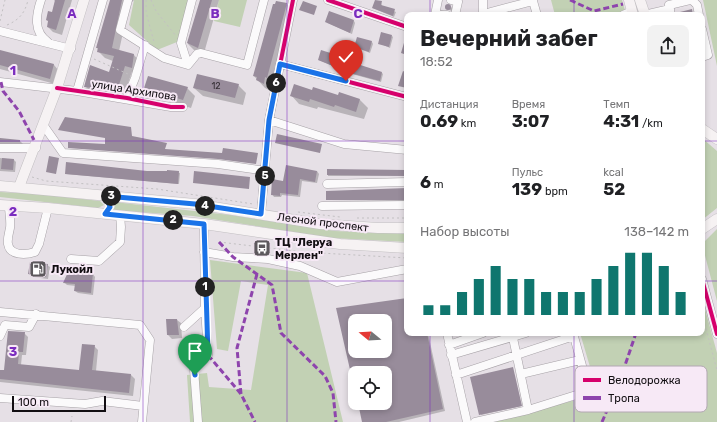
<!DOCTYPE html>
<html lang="ru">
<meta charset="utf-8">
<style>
:root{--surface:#fff;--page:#f2f2f2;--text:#202124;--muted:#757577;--accent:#0f766e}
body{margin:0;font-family:Rubik,sans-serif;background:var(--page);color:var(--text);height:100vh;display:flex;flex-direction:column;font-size:15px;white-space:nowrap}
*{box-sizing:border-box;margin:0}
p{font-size:13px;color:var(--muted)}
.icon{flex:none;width:22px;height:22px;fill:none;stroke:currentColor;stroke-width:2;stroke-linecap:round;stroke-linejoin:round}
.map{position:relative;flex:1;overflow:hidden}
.details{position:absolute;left:404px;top:12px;width:301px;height:324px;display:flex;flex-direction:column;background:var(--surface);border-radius:8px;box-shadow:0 2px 6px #0003}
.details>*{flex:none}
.needle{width:26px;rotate:288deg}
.fabs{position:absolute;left:348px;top:314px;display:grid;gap:8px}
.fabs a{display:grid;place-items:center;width:44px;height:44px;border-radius:8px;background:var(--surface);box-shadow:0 2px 6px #0003;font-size:20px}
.scale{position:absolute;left:12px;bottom:10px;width:94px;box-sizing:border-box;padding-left:4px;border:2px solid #120e12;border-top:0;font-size:11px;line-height:14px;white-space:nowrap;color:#120e12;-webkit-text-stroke:3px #f7e9f6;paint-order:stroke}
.pin{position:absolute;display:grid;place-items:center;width:34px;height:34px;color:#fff;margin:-41px -17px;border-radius:50% 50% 50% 0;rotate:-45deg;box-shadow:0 0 4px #0007}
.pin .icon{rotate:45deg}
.km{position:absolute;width:20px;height:20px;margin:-10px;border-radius:50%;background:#222;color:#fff;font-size:11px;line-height:20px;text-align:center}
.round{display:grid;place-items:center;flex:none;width:42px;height:42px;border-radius:8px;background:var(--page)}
.overview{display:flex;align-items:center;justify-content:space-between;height:68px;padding:0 16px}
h1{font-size:22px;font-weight:700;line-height:30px}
.figures{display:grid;grid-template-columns:repeat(3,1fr);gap:6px;height:68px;padding:4px 16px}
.figures div{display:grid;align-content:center}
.figures b{font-size:17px;font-weight:700}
.figures small{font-size:11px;font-weight:400}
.figures p{font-size:11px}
.chart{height:112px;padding:8px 16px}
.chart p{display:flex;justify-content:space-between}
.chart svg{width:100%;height:72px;margin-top:4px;stroke:var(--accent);stroke-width:6}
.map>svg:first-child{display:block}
.green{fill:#c2d1b4}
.shadow{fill:#0003;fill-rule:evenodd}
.building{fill:#988c9b;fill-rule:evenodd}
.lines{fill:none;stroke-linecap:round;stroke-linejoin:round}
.minor-casing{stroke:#a7a2a7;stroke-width:9}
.major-casing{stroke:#c2bfc2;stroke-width:11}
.path{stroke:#c2c0c2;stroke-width:1;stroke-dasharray:2 3;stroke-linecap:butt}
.minor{stroke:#fbfafb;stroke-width:8}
.major{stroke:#f6f2f3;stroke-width:10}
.quiet{stroke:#8e44ad;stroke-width:3;stroke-dasharray:6 3;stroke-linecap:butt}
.cycleway-casing{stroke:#f7e9f6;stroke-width:6}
.cycleway{stroke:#d6006c;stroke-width:4}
.route-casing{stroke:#fff;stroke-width:8}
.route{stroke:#1a73e8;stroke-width:5}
.grid{fill:none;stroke:#7b2cbf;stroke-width:1;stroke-opacity:0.55}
.labels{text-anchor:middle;stroke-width:4;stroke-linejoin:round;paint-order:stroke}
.number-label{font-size:9px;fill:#342e34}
.street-label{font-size:11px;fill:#120e12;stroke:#f7e9f6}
.poi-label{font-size:11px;font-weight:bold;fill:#120e12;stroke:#f7e9f6;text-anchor:start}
.key{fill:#f7e9f6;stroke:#b2a7b2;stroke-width:1}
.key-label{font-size:11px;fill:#120e12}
.grid-label{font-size:13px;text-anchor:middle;font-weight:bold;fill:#7b2cbf;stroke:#f7e9f6;stroke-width:4;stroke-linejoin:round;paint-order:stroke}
</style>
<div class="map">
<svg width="717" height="422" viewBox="0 0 717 422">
<rect width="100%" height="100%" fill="#e6e0e6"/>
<path class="green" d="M134,0H189L177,42L157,50L129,25Z
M219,0H247L240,27L214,21Z
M551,0H622L626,14L555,15Z
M703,0H717V66Z
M702,138L717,151V208L702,220Z
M0,192L39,194L100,201L104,205L98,208L0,197Z
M114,202L230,215L335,231L407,234V242L332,238L193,216L112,210L115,207Z
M717,229V301L703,248L704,242Z
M210,260L307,273L343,422H190L187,375L207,373L209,387L251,390L268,285L241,281L228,351L217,349Z
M702,298L717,353V422H494L598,394L580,333H702Z"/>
<path class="shadow" d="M54,0H72L62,35L53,32L48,27L56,2Z
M111,0H134L129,5L119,51L134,55L140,62L139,74L132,72L123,97L92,93L85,86L110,73L113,61L105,58L98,51L97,47Z
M201,0H219L204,53L194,50L188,44Z
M381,2L382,6L396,12L394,17L373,8Z
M286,4L294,12L271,91L265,88L254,76L276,6Z
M446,5L453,8L452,11L445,8Z
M354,21L355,23L352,34L328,23Z
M392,36L393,37L390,48L379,43Z
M372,42L373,44L370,53L355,47Z
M0,51L54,65L59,71L55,84L0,69Z
M345,59L346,62L382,73L383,74L381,82L352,74L319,60Z
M238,85L246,93L243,105L203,96L194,88Z
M145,88H187L195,96L191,108L153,96Z
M313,91L360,100L368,108L364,119L318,107L317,109L299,104L291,95Z
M0,139L20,141L24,145L0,146Z
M0,158L14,160L16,162L15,172L0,171Z
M328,170L407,171V176H328Z
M168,171L180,173L179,184L66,174L168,172Z
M317,171L319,174L317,183L302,181L300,197L282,195L281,197H274L272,194L284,182Z
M407,189V201L327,200V192Z
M47,265L50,267L48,279L32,277L29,274Z
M93,274L95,277L93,295L78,293L75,291L76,286L67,285L64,282Z
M407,299V333H428L445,411L399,422H363L359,403H385V373H355V387L337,309ZM355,321H385V351H355Z
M177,320L181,323L182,338L172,339L168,335Z
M24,333L28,337L26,355H22L21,365L80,371L94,346L98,350L96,371L131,375L135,379L133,396L0,382V371H5Z
M196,349L198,360L196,363H190L188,361Z
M513,369L521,406L481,415L472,378Z"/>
<path class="building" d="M55,0H65L56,30L47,27L48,21L46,20L48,11L52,12Z
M110,0H122L112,48L134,54L132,68L125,66L117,91L84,87L90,65L109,72L114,56L97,52L98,48H96Z
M200,0H212L198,48L187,43Z
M375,0L382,1L381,5L395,9L393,16L372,8Z
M276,1L287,3L267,78L265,77L264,84L256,80L257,77L253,76L273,4H275Z
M303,1L317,6L314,15L299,10Z
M445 7a3 3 0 1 1 6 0a3 3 0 1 1-6 0Z
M692,9L693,15H676V13Z
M329,11L354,20L350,33L325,22Z
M381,32L392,35L389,47L378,44Z
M406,36H407V55L401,53Z
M357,37L372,41L369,52L354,47Z
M0,50L54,64L50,79L0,65Z
M321,50L346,58L345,60L382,72L380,81L350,73L318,60Z
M403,71L407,73V88L398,86Z
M197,74L239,84L235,98L193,88Z
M148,76L188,87L183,100L144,88Z
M294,84L312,90L313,87L338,95L339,92L360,99L356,112L335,105L334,107L310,99L309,102L290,96Z
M65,117L131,127L132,136L167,143L165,149L222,153L223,148L258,153L256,164L218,159L68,148V142L105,144V138L58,130Z
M277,134L322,144L320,153L275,143Z
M0,138L20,140V142H0Z
M49,156L59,158L56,174L46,172Z
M2,158L14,159L13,170L1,169Z
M66,162L147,171H167V170L179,171L178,184L65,174Z
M286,165L317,171L315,182L300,179L298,195L280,193V196L271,195L272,179L283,181Z
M327,169L407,170V176L327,175Z
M194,171L250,177L249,189L193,183Z
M407,188V200H326V191Z
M30,262L48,264L46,277L28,274Z
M69,270L93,273L91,293L74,291L75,284L63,283Z
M407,298V333H427L443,409L386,422H362L358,403H385V373H355V383H353L336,308ZM355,321H385V351H355Z
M166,319H177L179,335H167Z
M8,331L25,332L23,352H19L18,364L79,370L82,344L95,345L92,370L131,374L129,393L0,379V370H4Z
M196,348L197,358L194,361L187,362L186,349Z
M513,367L522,406L479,415L470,377Z"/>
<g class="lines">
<g class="minor-casing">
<path id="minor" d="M41,0C36,15 33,32 48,42
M128,0L120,30L164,58L188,65L181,43L192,0
M328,0L407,27
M451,0L458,2L455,15
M483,0V15
M692,0L697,5L699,15
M435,14L447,15
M483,14L533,1L537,15
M435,15L438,0
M623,15L632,11
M644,15L670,9
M671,15L669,5L690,0
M702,29L708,55L702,57
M0,31L71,49
M280,64L407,97
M188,65L197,54L201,53L247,65L264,0
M0,82L77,91L171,107H183
M77,91L103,0
M127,98L135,78L145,45
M269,120L344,144L407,150
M44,126L63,153L218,164L266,171
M0,148H36
M327,184L407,182
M9,206C9,213 11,221 10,228C9,233 7,239 8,244C10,256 26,255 35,252L39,244L48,208
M322,206L407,205
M261,214L269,120L293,0
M204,252L233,257L268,259L300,266L337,282L407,269
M71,259L99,261L120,242L121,227L120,215
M702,279L717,334
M0,312L140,325L150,340L142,422
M184,327L205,308L204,224
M447,333L467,422
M512,333L528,410
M0,336L5,325L29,327L36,314
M449,345L483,333
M451,355L526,333
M521,374L580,360
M456,375L574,336
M0,398L85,404L102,401L143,406
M198,422L194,369L208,355L205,308
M475,422L528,410L589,391L573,333"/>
</g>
<g class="major-casing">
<path id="major" d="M629,0L633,15
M640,0L645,15
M702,129L717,139
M0,186L195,204L320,224L378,228H407
M19,187L57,88L84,0
M0,205L48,208L204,224L340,244L407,248
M702,229L717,219"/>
</g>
<path class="path" d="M146,0V12L154,42
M151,0L156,11L176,36
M0,21L5,0
M7,25C19,20 25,13 28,0
M94,59L128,74
M32,177L46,181L157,189L253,204
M298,212L340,217
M357,218H407
M702,241L705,237
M219,242L303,252L407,258
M702,254V255
M301,260L302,253
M702,314L717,370
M71,422L72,416"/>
<use href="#minor" class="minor"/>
<use href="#major" class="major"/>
<path class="quiet" d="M570,0L594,11L623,4
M1,82L3,91L19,111L34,140
M219,242L233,257L272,285L281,333L325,376L333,393L336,422
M702,316H703
M208,355L241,394L255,422
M241,394L237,348L257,274
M602,422L619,383L636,333"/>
<g class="cycleway-casing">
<path id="cycleway" d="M328,0L407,27
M280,64L407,97
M57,88L127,98L171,107H183
M261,214L269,120L293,0
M702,279L717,334"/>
</g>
<use href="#cycleway" class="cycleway"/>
</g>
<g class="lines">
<g class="route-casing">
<path id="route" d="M195,375L194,369L208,355L204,224L105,214L110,207L106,196L195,204L261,214L269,120L280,64L346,81"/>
</g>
<use href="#route" class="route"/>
</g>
<path class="grid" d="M143,0V422M287,0V422M430,0V15M574,0V15M0,141H407M702,141H717M0,281H407M702,281H717M430,333V422M574,333V422"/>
<defs>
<g id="bus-square" transform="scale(0.9)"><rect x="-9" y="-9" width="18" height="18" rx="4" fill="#5c585c" stroke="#f7e9f6"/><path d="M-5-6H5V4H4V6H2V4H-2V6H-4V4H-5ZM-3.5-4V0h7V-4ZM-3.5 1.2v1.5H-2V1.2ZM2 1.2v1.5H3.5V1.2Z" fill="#fff"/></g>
<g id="fuel-square" transform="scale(0.9)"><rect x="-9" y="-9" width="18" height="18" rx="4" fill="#5c585c" stroke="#f7e9f6"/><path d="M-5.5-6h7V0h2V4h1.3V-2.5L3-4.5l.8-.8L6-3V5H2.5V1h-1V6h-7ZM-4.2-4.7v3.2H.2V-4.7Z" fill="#fff"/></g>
</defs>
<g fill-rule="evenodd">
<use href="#bus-square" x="262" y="248"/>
<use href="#fuel-square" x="38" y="269"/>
</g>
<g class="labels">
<g class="number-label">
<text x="216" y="89">12</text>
</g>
<g class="street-label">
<text transform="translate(134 90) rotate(9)" y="4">улица Архипова</text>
<text transform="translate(323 222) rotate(7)" y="4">Лесной проспект</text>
</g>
<g class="poi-label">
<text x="275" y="246">ТЦ "Леруа<tspan x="275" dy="13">Мерлен"</tspan></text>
<text x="51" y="273">Лукойл</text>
</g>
</g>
<rect x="575" y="366" width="132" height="46" rx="6" class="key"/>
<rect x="583" y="378" width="18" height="4" fill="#d6006c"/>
<rect x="583" y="396" width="18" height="4" fill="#8e44ad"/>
<g class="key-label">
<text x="608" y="384">Велодорожка</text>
<text x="608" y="402">Тропа</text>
</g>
<g class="grid-label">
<text x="72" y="18">A</text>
<text x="215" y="18">B</text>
<text x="358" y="18">C</text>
<text x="13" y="75">1</text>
<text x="13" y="216">2</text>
<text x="13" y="356">3</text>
</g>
</svg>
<div class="fabs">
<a><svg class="needle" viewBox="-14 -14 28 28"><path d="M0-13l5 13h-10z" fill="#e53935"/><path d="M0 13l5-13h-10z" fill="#757577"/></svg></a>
<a><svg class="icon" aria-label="locate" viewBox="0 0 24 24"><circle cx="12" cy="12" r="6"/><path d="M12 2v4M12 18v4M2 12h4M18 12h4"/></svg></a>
</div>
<div class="scale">100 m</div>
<div class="pin" style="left:195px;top:375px;background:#1e9e55"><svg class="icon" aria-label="arrive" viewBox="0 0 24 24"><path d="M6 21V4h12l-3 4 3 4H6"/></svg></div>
<div class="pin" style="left:346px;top:81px;background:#d93025"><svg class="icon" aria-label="check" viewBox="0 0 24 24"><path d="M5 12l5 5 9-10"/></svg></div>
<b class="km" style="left:205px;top:287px">1</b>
<b class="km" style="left:173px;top:220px">2</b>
<b class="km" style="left:111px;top:196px">3</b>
<b class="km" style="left:205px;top:206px">4</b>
<b class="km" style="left:265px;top:176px">5</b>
<b class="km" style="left:276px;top:83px">6</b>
<section class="details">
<div class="overview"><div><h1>Вечерний забег</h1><p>18:52</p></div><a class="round"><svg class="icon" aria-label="share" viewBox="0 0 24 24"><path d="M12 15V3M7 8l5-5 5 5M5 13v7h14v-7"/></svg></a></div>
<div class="figures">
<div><p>Дистанция</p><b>0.69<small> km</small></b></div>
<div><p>Время</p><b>3:07</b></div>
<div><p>Темп</p><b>4:31<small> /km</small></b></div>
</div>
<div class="figures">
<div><b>6<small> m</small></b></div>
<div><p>Пульс</p><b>139<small> bpm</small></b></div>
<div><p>kcal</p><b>52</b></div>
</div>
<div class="chart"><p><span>Набор высоты</span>138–142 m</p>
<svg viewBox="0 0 160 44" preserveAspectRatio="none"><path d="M5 44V38M15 44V38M25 44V30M35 44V22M45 44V14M55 44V22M65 44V22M75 44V30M85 44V30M95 44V30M105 44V22M115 44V14M125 44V6M135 44V6M145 44V14M155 44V30"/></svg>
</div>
</section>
</div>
